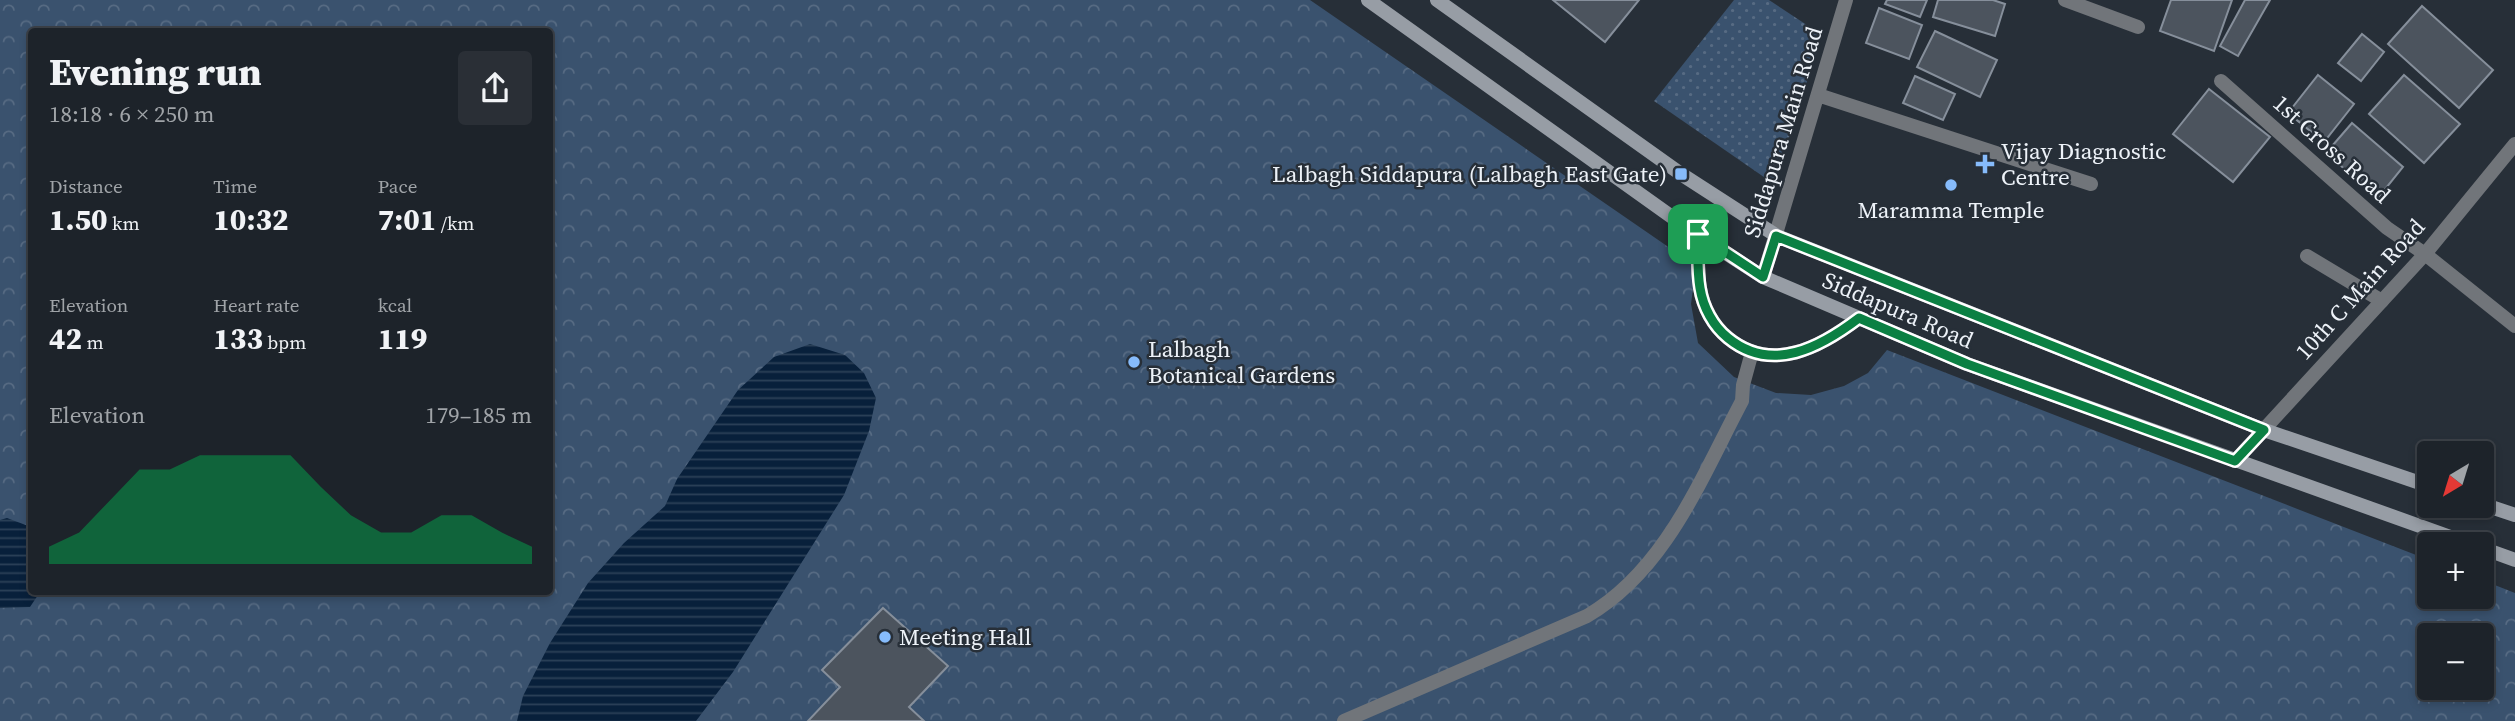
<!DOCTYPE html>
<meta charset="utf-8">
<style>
:root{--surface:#1d232a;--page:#2a2f36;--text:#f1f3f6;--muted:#a0a4a8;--line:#3b4047;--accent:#0b8043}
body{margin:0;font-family:"Source Serif 4",serif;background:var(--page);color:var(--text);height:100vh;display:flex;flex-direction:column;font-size:26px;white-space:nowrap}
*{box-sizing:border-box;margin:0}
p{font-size:23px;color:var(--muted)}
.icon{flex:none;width:38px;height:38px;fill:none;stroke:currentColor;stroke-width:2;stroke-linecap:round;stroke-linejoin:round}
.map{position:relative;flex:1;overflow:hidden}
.panel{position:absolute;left:28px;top:28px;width:525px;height:567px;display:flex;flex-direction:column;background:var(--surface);border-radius:7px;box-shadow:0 4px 10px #0003,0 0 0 2px var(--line)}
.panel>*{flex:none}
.needle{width:46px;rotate:218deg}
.tools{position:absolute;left:2417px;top:441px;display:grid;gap:14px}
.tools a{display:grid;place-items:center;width:77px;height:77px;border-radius:7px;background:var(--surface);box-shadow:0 4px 10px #0003,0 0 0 2px var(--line);font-size:35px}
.pin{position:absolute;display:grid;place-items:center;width:60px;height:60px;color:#fff;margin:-30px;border-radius:14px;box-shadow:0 4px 10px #0006}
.round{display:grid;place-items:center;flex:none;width:74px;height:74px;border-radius:7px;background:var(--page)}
.head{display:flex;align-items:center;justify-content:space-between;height:119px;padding:0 21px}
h1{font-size:38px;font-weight:800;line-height:52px}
.metrics{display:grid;grid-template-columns:repeat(3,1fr);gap:10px;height:119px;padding:7px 21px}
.metrics div{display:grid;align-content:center}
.metrics b{font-size:30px;font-weight:800}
.metrics small{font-size:19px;font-weight:400}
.metrics p{font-size:19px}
.chart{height:196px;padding:14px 21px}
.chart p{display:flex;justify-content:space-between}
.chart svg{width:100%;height:126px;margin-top:7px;fill:var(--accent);opacity:.7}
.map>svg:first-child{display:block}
.park{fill:url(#park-crowns);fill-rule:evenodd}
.garden{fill:url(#garden-dots)}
.water{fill:url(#water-rules)}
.building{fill:#4c545e;stroke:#868f9b;stroke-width:2}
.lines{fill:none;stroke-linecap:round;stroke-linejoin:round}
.lane{stroke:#71757a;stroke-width:14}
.street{stroke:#71757a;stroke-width:14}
.secondary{stroke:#979da5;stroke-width:14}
.route-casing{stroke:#fff;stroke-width:14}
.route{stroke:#0b8043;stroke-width:9}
.poi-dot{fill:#86bbfb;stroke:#272f38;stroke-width:2.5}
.labels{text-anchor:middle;stroke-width:5;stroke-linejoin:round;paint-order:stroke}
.street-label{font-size:23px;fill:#edf2f8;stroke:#272f38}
.poi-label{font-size:23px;fill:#edf2f8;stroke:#272f38;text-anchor:start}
</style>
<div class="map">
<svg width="2515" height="721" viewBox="0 0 2515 721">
<defs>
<pattern id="park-crowns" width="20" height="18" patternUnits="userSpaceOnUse" patternTransform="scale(1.75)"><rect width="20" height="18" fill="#3a526e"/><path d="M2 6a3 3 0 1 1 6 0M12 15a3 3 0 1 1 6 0" fill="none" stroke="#576b83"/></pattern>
<pattern id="garden-dots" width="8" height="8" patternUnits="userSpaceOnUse" patternTransform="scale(1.75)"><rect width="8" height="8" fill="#3a526e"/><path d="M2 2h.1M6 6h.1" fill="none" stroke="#576b83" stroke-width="1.8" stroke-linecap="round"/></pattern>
<pattern id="water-rules" width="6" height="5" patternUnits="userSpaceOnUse" patternTransform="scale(1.75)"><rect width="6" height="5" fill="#08203b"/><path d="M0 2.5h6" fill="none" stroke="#2c4158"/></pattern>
</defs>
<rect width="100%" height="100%" fill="#272f38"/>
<path class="park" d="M0,0H1310L1696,266L1691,304L1698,343L1734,377L1776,393L1811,395L1844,386L1868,373L1887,350L2429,560V597H2482V580L2515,593V721H0ZM32,32H550V592H32ZM2429,635H2482V688H2429Z"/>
<path class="garden" d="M1734,0H1769L1822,35L1774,184L1654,101Z"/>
<path class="water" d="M810,344L845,355L864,373L876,398L869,431L844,495L733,672L696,721H517L523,696L550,643L588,583L624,543L665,506L677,479L738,390L774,357Z
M7,518L31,527L32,592H40L30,607L0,608V520Z"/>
<path class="building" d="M1553,0H1639L1605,42Z
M1887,0H1927L1920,17L1885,4Z
M1938,0H1993L2005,4L1995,36L1933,17Z
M2171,0H2232L2214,51L2160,31Z
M2245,0H2270L2238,56L2220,46Z
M2422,6L2493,70L2459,108L2388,44Z
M1879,8L1922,25L1909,59L1866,43Z
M1935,31L1997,60L1980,97L1917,67Z
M2362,34L2384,52L2361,81L2338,63Z
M2318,75L2354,104L2324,142L2288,113Z
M2404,75L2460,124L2424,163L2369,114Z
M1915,76L1955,94L1943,120L1903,103Z
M2209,89L2270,137L2233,182L2173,134Z
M2352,123L2403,167L2378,198L2326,153Z
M883,608L948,666L909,707L924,721H808L840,687L822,670Z"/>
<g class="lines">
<path class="lane" d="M1697,234C1698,252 1697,271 1700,288C1703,307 1713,326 1728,338C1772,374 1821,347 1859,318
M2307,256L2382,301
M1344,721L1587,616C1666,570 1701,478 1742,401L1743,385L1752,352"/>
<path class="street" d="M2065,0L2138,27
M2221,81L2387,228L2425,254L2515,326
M1818,95L2091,184
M1763,277L1846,0
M2235,461L2425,254L2515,144"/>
<path class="secondary" d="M1368,0L1693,232L1763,277L1967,364L2470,544
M1437,0L1681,174L1777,236L2264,430L2429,486
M2482,504L2515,515
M2482,548L2515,560"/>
</g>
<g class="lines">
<g class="route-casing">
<path id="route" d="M1698,234L1763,277L1776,236L2264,430L2235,461L1967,364L1859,318C1821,347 1772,374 1728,338C1713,326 1703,307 1700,288C1697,271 1698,252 1698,234Z"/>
</g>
<use href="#route" class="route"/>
</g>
<g class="poi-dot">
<path d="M1981.5 153.5h7v7h7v7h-7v7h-7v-7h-7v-7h7z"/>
<rect x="1674" y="167" width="14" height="14" rx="3.5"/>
<circle cx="1951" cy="185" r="7"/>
<circle cx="1134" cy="362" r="7"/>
<circle cx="885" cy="637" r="7"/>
</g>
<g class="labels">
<g class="street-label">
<text transform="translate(1783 132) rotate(-73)" y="8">Siddapura Main Road</text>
<text transform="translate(2332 149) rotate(42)" y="8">1st Cross Road</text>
<text transform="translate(2360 289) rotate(-48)" y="8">10th C Main Road</text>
<text transform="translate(1898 310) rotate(23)" y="8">Siddapura Road</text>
</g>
<g class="poi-label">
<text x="2001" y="159">Vijay Diagnostic<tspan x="2001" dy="26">Centre</tspan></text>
<text x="1667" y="182" text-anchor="end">Lalbagh Siddapura (Lalbagh East Gate)</text>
<text x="1951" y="218" text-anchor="middle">Maramma Temple</text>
<text x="1148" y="357">Lalbagh<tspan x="1148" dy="26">Botanical Gardens</tspan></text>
<text x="899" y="645">Meeting Hall</text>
</g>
</g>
</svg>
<div class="tools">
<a><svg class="needle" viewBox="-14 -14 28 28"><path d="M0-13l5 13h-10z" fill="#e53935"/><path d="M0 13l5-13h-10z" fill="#a0a4a8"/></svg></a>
<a>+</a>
<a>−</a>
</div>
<div class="pin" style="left:1698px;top:234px;background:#1e9e55"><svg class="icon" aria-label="arrive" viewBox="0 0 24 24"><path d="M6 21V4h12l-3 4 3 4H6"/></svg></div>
<section class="panel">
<div class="head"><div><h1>Evening run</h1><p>18:18 · 6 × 250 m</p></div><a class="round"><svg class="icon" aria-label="share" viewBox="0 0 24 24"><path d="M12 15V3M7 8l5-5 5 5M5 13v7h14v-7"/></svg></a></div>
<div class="metrics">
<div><p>Distance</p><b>1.50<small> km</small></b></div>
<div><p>Time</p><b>10:32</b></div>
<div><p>Pace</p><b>7:01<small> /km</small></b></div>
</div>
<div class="metrics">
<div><p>Elevation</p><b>42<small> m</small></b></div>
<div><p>Heart rate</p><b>133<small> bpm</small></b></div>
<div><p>kcal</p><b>119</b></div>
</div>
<div class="chart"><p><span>Elevation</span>179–185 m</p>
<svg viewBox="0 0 160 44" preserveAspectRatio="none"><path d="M0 44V38L10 33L20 22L30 11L40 11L50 6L60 6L70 6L80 6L90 17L100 27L110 33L120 33L130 27L140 27L150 33L160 38V44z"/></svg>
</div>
</section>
</div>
